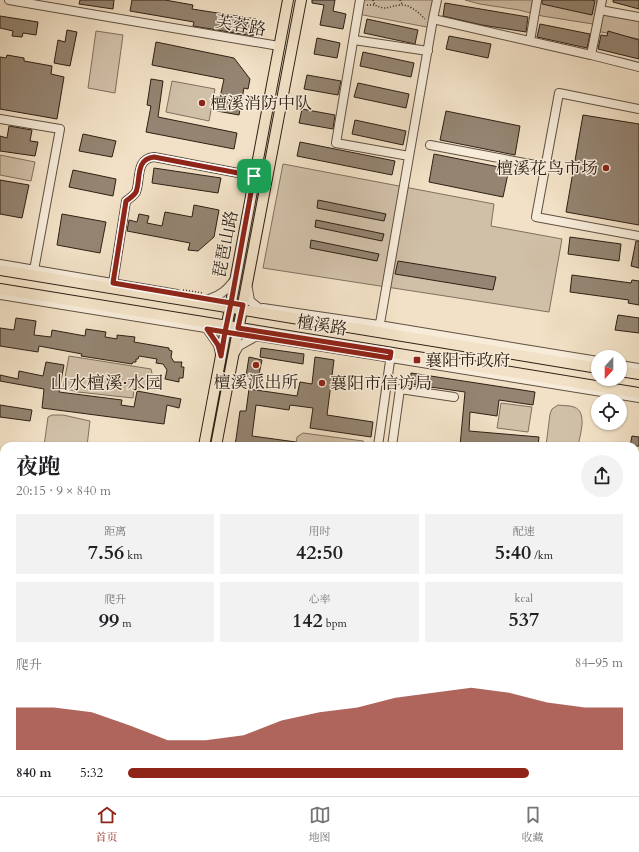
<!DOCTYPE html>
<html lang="zh">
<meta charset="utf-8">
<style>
:root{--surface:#fff;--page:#f2f2f2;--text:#202124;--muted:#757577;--line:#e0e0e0;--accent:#8f2418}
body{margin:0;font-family:Cardo,"Noto Serif SC",serif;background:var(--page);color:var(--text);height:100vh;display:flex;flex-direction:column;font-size:15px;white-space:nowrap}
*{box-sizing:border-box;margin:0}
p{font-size:13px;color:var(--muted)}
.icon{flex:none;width:22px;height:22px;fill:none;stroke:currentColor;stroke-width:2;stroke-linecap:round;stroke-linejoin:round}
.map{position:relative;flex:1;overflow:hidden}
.side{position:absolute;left:0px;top:442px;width:639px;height:354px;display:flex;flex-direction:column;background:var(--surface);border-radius:12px 12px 0 0;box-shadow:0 1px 3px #0004}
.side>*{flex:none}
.needle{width:26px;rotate:201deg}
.buttons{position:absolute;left:591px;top:350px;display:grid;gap:8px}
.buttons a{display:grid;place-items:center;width:36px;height:36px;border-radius:50%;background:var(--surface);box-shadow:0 1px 3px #0004;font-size:20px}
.pin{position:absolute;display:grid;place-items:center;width:34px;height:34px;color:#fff;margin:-17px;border-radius:8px;box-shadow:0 2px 6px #0006}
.round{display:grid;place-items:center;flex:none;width:42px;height:42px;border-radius:21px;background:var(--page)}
.overview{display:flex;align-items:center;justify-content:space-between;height:68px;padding:0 16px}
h1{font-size:22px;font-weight:700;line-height:30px}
.figures{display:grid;grid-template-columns:repeat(3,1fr);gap:6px;height:68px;padding:4px 16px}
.figures div{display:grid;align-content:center;border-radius:0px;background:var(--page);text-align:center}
.figures b{font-size:20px;font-weight:700}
.figures small{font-size:11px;font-weight:400}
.figures p{font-size:11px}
.chart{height:112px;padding:8px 16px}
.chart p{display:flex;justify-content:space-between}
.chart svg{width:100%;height:72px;margin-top:4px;fill:var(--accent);opacity:.7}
ul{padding:0 16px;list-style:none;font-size:13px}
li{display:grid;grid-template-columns:64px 48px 1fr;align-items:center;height:30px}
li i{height:10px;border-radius:5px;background:var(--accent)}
.menu{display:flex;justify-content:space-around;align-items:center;height:56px;border-top:1px solid var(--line);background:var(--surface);font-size:11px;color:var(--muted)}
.menu a{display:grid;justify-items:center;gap:2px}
.menu .selected{color:var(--accent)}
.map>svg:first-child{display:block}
.green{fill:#d1c0a8;stroke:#80705e}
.water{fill:#af9f8a;stroke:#7b6c5b}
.building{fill:#948471;stroke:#2e2015}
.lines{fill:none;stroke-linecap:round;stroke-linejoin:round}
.minor-casing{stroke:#5f5041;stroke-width:10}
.major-casing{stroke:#2e2015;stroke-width:12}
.path{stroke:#2e2015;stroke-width:1.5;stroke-dasharray:1 2;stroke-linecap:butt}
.minor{stroke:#f7ecda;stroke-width:8}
.major{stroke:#f2e1c6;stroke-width:10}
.route-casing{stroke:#fff;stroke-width:8}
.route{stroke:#8f2418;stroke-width:5}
.poi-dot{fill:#8f2418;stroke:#f7ecda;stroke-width:1.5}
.labels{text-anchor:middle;stroke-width:3;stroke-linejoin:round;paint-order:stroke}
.street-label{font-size:17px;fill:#2e2015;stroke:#f7ecda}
.poi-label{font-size:17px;fill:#2e2015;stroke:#f7ecda;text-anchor:start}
.neighbourhood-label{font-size:18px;fill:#2e2015;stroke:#f7ecda}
</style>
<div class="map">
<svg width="639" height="796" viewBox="0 0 639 796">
<rect width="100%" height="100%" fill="#f2e1c6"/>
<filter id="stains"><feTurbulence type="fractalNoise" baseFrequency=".005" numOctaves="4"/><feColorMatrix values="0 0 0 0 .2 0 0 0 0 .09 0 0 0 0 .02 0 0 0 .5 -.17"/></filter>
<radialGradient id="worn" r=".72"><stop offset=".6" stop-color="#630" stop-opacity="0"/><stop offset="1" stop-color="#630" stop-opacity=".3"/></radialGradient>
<path class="green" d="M360,0H437L432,28L358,14Z
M465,0H597L595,18L593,24L542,16L519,10L480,4Z
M600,10L639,17V39L596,31Z
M96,31L123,35L115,93L88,88Z
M172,81L215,89L209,121L166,112Z
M0,155L35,162L31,181L0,175Z
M283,164L494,204L491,226L562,239L549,312L263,268Z
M69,356L151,369L156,390L134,387L133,398L78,392L63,388Z
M501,403L532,407L528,432L497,428Z
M558,405C563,406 569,405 574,407C588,412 580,435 578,446H546L550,414L552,409Z
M52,415H63L90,421L87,446H44L48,417Z
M303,433L363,441L366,446H296L297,437Z
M0,637H4V792H635V744H639V796H253L205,793L110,796L0,794Z
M635,669H639V706H635Z"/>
<path class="water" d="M205,793L253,796H110Z"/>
<path class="building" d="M80,0H114L113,9L79,4Z
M132,0H165L193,5L192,9L256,19L253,36L193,26L194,22L130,11Z
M312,0H335L333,11L346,14L343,29L320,25L324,5L312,3Z
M542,0H592L595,1L592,15L542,4Z
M613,0H639V9L613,2Z
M445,3L528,17L526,32L482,25L443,16Z
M0,16L38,22L36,35L23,33L22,37L12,36L13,31L0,28Z
M367,19L418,30L415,44L364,33Z
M540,24L590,34L587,48L537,37Z
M67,30L77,32L70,66L54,63L58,40L65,42Z
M608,31L639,40V59L598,49L601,35L607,36Z
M449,36L491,44L488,58L446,49Z
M317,38L340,43L337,58L314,54Z
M156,42L234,58L250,79L248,89L244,88L239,115L217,111L224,79L152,65Z
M363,52L414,63L411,77L360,66Z
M7,55L24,58V61L52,66L51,74L64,77L57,119L0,109V57L6,58Z
M307,75L341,81L338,95L304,89Z
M151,79L163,81L158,117L237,133L234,149L146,132L151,106L147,105Z
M358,83L409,94L406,108L354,97Z
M302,109L335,115L333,129L299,123Z
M446,111L520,126L515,155L440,140Z
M583,115L639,124V225L566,212Z
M355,120L406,131L403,145L352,134Z
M9,126L32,130L30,141L38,142L35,156L0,151V136L7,138Z
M83,134L116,141L112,157L79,151Z
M300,142L395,161L392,175L297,156Z
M434,154L509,169L503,197L429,182Z
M154,168L221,178L218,193L152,183Z
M73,170L116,179L113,196L69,187Z
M0,180L29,185L22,218L0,214Z
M318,200L386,214L384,221L317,208Z
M194,205L219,210L214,237L198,251L188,250L190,243L127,231L129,220L137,222L139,214L149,216L147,223L162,226L165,212L192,217Z
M62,214L106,222L100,253L57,245Z
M316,220L384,234L382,241L315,227Z
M570,237L621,244L619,261L568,254Z
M311,240L379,254L377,261L310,248Z
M636,241H639V268L631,266Z
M398,261L496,277L493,290L395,274Z
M572,275L631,283L632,280L639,281V305L628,303L629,300L570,292Z
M618,315L639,318V333L615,330Z
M16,318L36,321L34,335L51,337L52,330L85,336L86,329L106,332L105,337L117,339V335L135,337L134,342L169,348V350L172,351L171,357L174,362H182L181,367H184L183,378H179V382L165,379L167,370L163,364L156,363L157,359L139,356L138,359H136V362H133L132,364L81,356L82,354L39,346L38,352L0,346V328L14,330Z
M261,348L304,354L303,364L260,357Z
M249,357L262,360L258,379L246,376Z
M315,357L334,360L327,415L373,422L371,437L310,428L313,408L290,405L289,410L256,405L252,436L296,442V446H235L240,411H246L249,389L297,396L300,382L312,384Z
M46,362L64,365L59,392L122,400L121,405L134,407L137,391L181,399L179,408L167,405L164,424L42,408L44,389L0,381V375L18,379L19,371L43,376Z
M411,373L535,392L533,405L499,400L497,416L470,412L469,431L539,437L538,446H508L475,443V446H460L465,392L410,384Z
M0,405L32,410L30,421L0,417Z
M632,436L639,437V446H630Z"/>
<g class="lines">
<g class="minor-casing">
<path id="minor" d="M9,0L279,46
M360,0L336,143L409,156
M600,10L639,17
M433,19L437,0
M354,40L428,51
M530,41L537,0
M591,55L639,67
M639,109L559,93L536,217L639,236
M0,119L60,129L34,270
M430,145L546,167
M0,264L177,294
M113,283L126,201C129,199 134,195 136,192C141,179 135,159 154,157L254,176
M248,289L250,301L259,308
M0,295L639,398
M209,299C221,295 227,290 235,279
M263,308L379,325L598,361
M207,329L218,345L220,354
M379,329L433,19L591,55L602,0
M235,353L239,346L255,337
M620,365L639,368
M378,446L391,354
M392,446L400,389L454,397
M0,688H4
M635,706H639
M0,715H4
M635,744H639
M0,760H4
M635,771L639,769
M395,792L413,796
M447,792L461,796
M568,792L633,796
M485,796L525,792"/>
</g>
<g class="major-casing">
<path id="major" d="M0,270L598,368
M0,289L639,393
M620,371L639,374
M204,446L288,0
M216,446L301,0"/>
</g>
<path class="path" d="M373,0L375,5C387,11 389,6 400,5C410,4 419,13 425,19
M400,0L402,4
M367,5H375
M183,290L203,293
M0,662L4,663"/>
<use href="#minor" class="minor"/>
<use href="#major" class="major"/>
</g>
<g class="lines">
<g class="route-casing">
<path id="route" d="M254,176L154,157C135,159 141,179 136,192C134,195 129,199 126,201L113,283L231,303L225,332L207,329L218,345L221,356L225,332L390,358L391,352L238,328L243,305L231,303L254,176"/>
</g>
<use href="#route" class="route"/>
</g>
<g class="poi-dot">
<circle cx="202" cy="103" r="4"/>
<circle cx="606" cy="168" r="4"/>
<rect x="413" y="356" width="8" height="8" rx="2"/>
<circle cx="256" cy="365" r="4"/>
<circle cx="322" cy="383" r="4"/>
</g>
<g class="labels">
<g class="street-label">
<text transform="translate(241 25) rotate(10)" y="6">芙蓉路</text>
<text transform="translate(225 244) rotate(-79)" y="6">琵琶山路</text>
<text transform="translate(322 325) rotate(9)" y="6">檀溪路</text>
</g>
<g class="poi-label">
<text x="210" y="109">檀溪消防中队</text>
<text x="598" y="174" text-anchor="end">檀溪花鸟市场</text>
<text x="425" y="366">襄阳市政府</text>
<text x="256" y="388" text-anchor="middle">檀溪派出所</text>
<text x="330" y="389">襄阳市信访局</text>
</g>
<g class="neighbourhood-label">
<text x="107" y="389">山水檀溪·水园</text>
</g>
</g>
<rect width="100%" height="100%" filter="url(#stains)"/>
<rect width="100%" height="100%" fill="url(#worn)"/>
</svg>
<div class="buttons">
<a><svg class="needle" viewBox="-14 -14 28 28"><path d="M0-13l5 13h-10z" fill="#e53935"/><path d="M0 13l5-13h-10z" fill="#757577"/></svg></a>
<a><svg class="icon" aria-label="locate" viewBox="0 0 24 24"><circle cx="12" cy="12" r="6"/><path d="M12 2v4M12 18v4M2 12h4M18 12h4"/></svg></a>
</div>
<div class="pin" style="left:254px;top:176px;background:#1e9e55"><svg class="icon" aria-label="arrive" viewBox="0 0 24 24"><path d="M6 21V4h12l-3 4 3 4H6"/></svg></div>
<section class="side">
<div class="overview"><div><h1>夜跑</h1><p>20:15 · 9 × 840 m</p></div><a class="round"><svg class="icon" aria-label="share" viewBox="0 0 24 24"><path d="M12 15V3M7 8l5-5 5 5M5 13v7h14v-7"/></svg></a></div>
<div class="figures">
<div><p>距离</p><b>7.56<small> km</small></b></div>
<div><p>用时</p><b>42:50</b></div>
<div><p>配速</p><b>5:40<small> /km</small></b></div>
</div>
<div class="figures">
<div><p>爬升</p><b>99<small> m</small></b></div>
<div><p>心率</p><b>142<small> bpm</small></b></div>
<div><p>kcal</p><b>537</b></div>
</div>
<div class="chart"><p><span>爬升</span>84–95 m</p>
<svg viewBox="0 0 160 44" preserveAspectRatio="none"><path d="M0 44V18L10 18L20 21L30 29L40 38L50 38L60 35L70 26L80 21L90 18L100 12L110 9L120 6L130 9L140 15L150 18L160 18V44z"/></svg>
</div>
<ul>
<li><b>840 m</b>5:32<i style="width:81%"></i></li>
</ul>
</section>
</div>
<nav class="menu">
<a class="selected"><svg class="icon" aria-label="home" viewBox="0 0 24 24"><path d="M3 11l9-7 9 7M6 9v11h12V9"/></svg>首页</a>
<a><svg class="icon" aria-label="map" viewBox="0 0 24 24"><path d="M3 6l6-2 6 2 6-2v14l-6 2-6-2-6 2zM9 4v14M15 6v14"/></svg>地图</a>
<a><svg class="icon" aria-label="saved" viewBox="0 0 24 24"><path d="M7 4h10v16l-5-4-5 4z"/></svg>收藏</a>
</nav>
